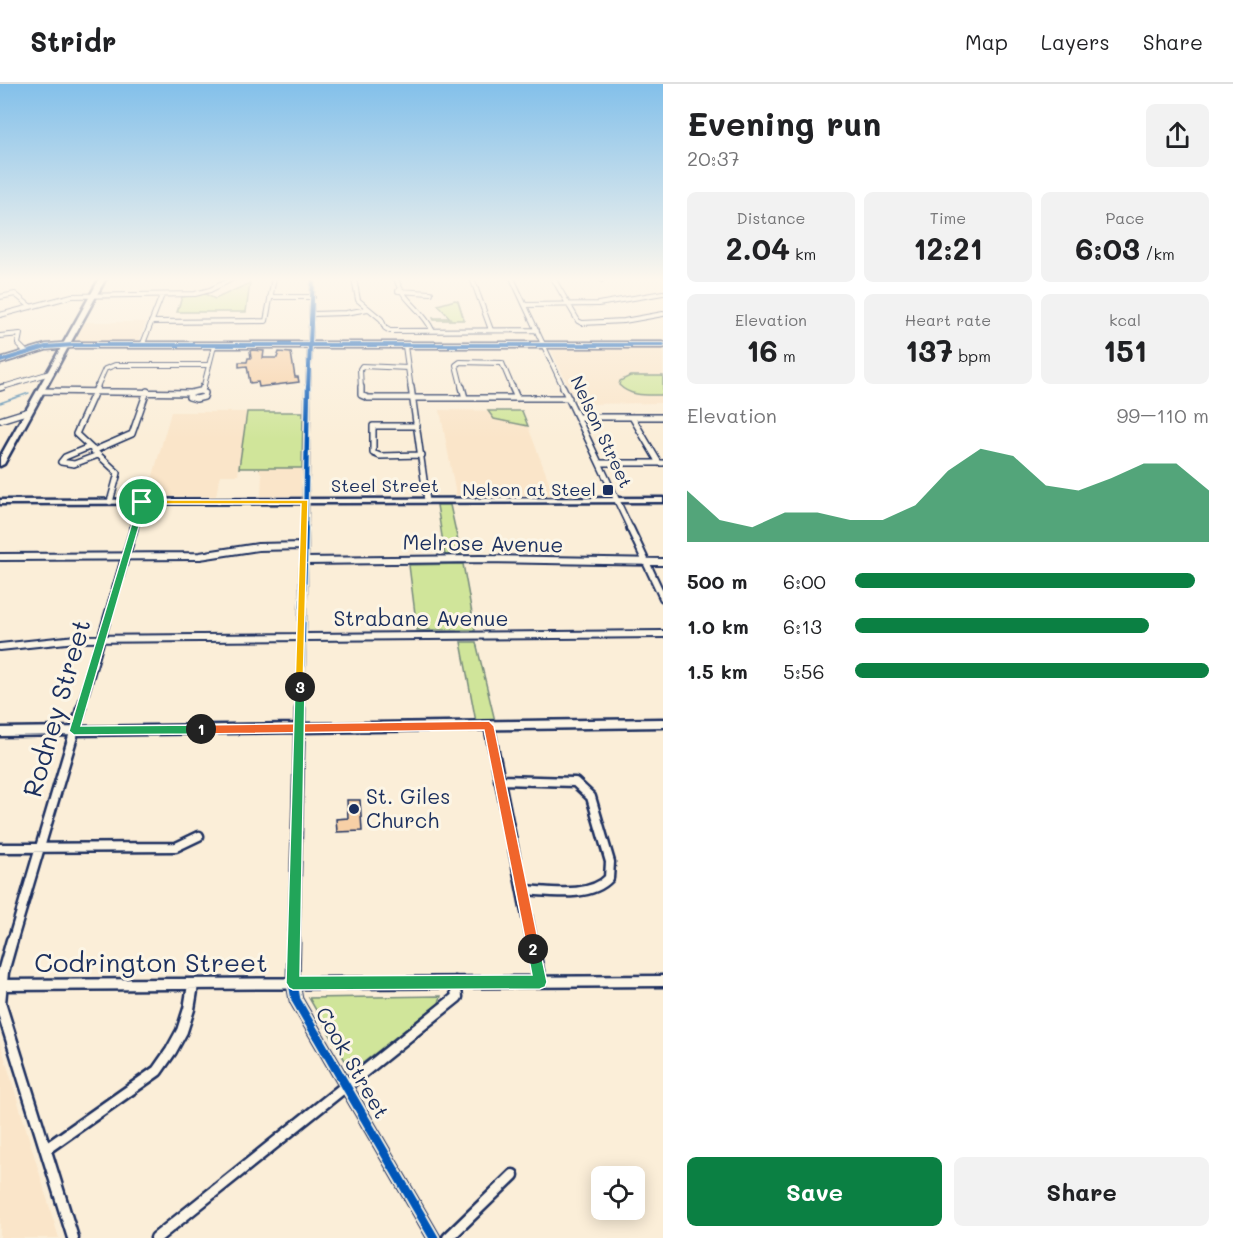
<!DOCTYPE html>
<meta charset="utf-8">
<style>
:root{--surface:#fff;--page:#f2f2f2;--text:#202124;--muted:#757577;--line:#e0e0e0;--accent:#0b8043}
body{margin:0;font-family:Mali,sans-serif;background:var(--page);color:var(--text);height:100vh;display:flex;flex-direction:column;font-size:22px;white-space:nowrap}
*{box-sizing:border-box;margin:0}
p{font-size:20px;color:var(--muted)}
.icon{flex:none;width:33px;height:33px;fill:none;stroke:currentColor;stroke-width:2;stroke-linecap:round;stroke-linejoin:round}
.map{position:relative;flex:1;overflow:hidden}
.sheet{display:flex;flex-direction:column;background:var(--surface);width:570px}
.sheet>*{flex:none}
.buttons{position:absolute;left:591px;top:1082px;display:grid;gap:12px}
.buttons a{display:grid;place-items:center;width:54px;height:54px;border-radius:9px;background:var(--surface);box-shadow:0 3px 15px #0003;font-size:30px}
.pin{position:absolute;display:grid;place-items:center;width:51px;height:51px;color:#fff;margin:-26px;border:3px solid #fff;border-radius:50%;box-shadow:0 2px 6px #0007}
.km{position:absolute;width:30px;height:30px;margin:-15px;border-radius:50%;background:#222;color:#fff;font-size:16px;line-height:30px;text-align:center}
.round{display:grid;place-items:center;flex:none;width:63px;height:63px;border-radius:9px;background:var(--page)}
.overview{display:flex;align-items:center;justify-content:space-between;height:102px;padding:0 24px}
h1{font-size:33px;font-weight:700;line-height:45px}
.figures{display:grid;grid-template-columns:repeat(3,1fr);gap:9px;height:102px;padding:6px 24px}
.figures div{display:grid;align-content:center;border-radius:9px;background:var(--page);text-align:center}
.figures b{font-size:30px;font-weight:700}
.figures small{font-size:16px;font-weight:400}
.figures p{font-size:16px}
.chart{height:168px;padding:12px 24px}
.chart p{display:flex;justify-content:space-between}
.chart svg{width:100%;height:108px;margin-top:6px;fill:var(--accent);opacity:.7}
.primary-button{display:flex;gap:12px;margin-top:auto;padding:12px 24px}
.primary-button a{flex:1;height:69px;border-radius:9px;background:var(--accent);color:#fff;font-size:24px;font-weight:700;line-height:69px;text-align:center}
.primary-button a+a{background:var(--page);color:var(--text)}
ul{padding:0 24px;list-style:none;font-size:20px}
li{display:grid;grid-template-columns:96px 72px 1fr;align-items:center;height:45px}
li i{height:15px;border-radius:8px;background:var(--accent)}
header{display:flex;align-items:center;gap:36px;box-sizing:border-box;height:84px;padding:0 30px;background:var(--surface);border-bottom:2px solid var(--line)}
header strong{font-size:28px}
nav{display:flex;gap:33px;margin-inline-start:auto;font-size:21px}
main{display:flex;flex:1;min-height:0}
.map>svg:first-child{display:block}
.built{fill:#fae5c9}
.green{fill:#d0e59a;stroke:#768a7c;stroke-width:1.5}
.lines{fill:none;stroke-linecap:round;stroke-linejoin:round}
.stream{stroke:#5f91b4;stroke-width:1.5}
.building{fill:#f7d0a6;stroke:#1b2f5e;stroke-width:1.5}
.minor-far4-casing{stroke:#1b2f5e;stroke-width:6}
.minor-far3-casing{stroke:#1b2f5e;stroke-width:8}
.minor-far2-casing{stroke:#1b2f5e;stroke-width:10}
.minor-far1-casing{stroke:#1b2f5e;stroke-width:13}
.minor-casing{stroke:#1b2f5e;stroke-width:15}
.tertiary-casing{stroke:#1b2f5e;stroke-width:5}
.secondary-casing{stroke:#1b2f5e;stroke-width:5}
.minor-far4{stroke:#fcf5e5;stroke-width:4}
.minor-far3{stroke:#fcf5e5;stroke-width:5}
.minor-far2{stroke:#fcf5e5;stroke-width:6}
.minor-far1{stroke:#fcf5e5;stroke-width:8}
.minor{stroke:#fcf5e5;stroke-width:10}
.tertiary{fill:#fcf5e5;fill-rule:evenodd}
.secondary{fill:#fcf5e5;fill-rule:evenodd}
.cycleway-far4-casing{stroke:#fcf5e5;stroke-width:6}
.cycleway-far3-casing{stroke:#fcf5e5;stroke-width:8}
.cycleway-far2-casing{stroke:#fcf5e5;stroke-width:10}
.cycleway-far1-casing{stroke:#fcf5e5;stroke-width:11}
.cycleway-casing{stroke:#fcf5e5;stroke-width:13}
.cycleway-far4{stroke:#0057b8;stroke-width:4}
.cycleway-far3{stroke:#0057b8;stroke-width:4.5}
.cycleway-far2{stroke:#0057b8;stroke-width:6}
.cycleway-far1{stroke:#0057b8;stroke-width:8}
.cycleway{stroke:#0057b8;stroke-width:9}
.split-1{fill:#22a559;stroke:#fff;stroke-width:1.5}
.split-2{fill:#f0652b;stroke:#fff;stroke-width:1.5}
.split-3{fill:#22a559;stroke:#fff;stroke-width:1.5}
.split-4{fill:#f5b400;stroke:#fff;stroke-width:1.5}
.poi-dot{fill:#1b2f5e;stroke:#fcf5e5;stroke-width:2}
.labels{text-anchor:middle;stroke-width:6;stroke-linejoin:round;paint-order:stroke}
.far-street-label{font-size:18px;fill:#1b2f5e;stroke:#fcf5e5}
.far-poi-label{font-size:18px;fill:#1b2f5e;stroke:#fcf5e5;text-anchor:end}
.street-label{font-size:21px;fill:#1b2f5e;stroke:#fcf5e5}
.poi-label{font-size:21px;fill:#1b2f5e;stroke:#fcf5e5;text-anchor:start}
.near-street-label{font-size:26px;fill:#1b2f5e;stroke:#fcf5e5}
</style>
<header>
<strong>Stridr</strong>
<nav><a>Map</a><a>Layers</a><a>Share</a></nav>
</header>
<main>
<div class="map">
<svg width="663" height="1154" viewBox="0 0 663 1154">
<rect width="100%" height="100%" fill="#fbeed8"/>
<filter id="ink" filterUnits="userSpaceOnUse"><feTurbulence type="fractalNoise" baseFrequency=".0167" numOctaves="2"/><feDisplacementMap in="SourceGraphic" scale="12" xChannelSelector="R" yChannelSelector="G"/><feConvolveMatrix kernelMatrix="1 2 1 2 8 2 1 2 1" color-interpolation-filters="sRGB"/></filter>
<g filter="url(#ink)">
<path class="built" d="M85,238H146L138,260H73Z
M663,263V319L577,320L550,264Z
M440,326L522,327L554,411H456Z
M171,328H247L238,391H220L216,412L147,413Z
M258,384H302L301,412H261L262,391Z
M0,958L59,1154H0Z"/>
<path class="green" d="M250,199L246,228H177L182,213L205,210L215,215Z
M455,216L458,217L464,236H434L433,234H450L438,221Z
M630,292H663V311C647,311 631,313 619,301L620,297Z
M488,327H522L528,342L494,335Z
M247,328H303L302,384H239Z
M437,421H450L461,471H445Z
M463,480L475,546H417L409,481Z
M461,558H476L495,637L476,638Z
M441,912L439,919L359,982L350,985L309,914Z"/>
<g class="lines">
<path class="stream" d="M0,319L29,309"/>
</g>
<path class="building" d="M252,266L264,267L263,274H277L279,268L291,269L295,293H298L299,298L259,303L258,298L250,299L247,282L239,283V278H247L248,274H251L250,267Z
M347,716H360L362,747L337,748L336,735L348,734Z"/>
<g class="lines">
<g class="minor-far4-casing">
<path id="minor-far4" d="M354,194L358,216L381,235L385,244L390,247L537,246
M396,194C402,217 423,225 432,246
M472,194L491,246
M512,194L564,305
M553,194L578,237L582,239L624,237L663,230
M600,194L602,196
M398,207L431,209
M0,213L15,210L31,223
M270,213H313
M525,221L598,220L663,209
M312,230L346,229L368,225
M0,231L72,212L195,210L210,206L234,194
M151,238L266,237L274,194
M0,252L20,250L18,260L27,269
M142,262L162,211
M405,262L411,305
M0,304L50,289
M96,305L105,285L115,281H209
M203,305L214,262
M308,305L313,194
M361,305L360,285L362,282L408,284
M462,305L456,281L460,278L502,279L513,305"/>
</g>
<g class="minor-far3-casing">
<path id="minor-far3" d="M97,303L76,350L118,389L110,418
M361,303V311L368,314H569
M411,303L427,417
M462,303L465,314
M512,303L517,314
M563,303L631,446
M0,304L3,303
M40,307L191,309
M200,307L205,309L204,313L196,315L189,313L191,309Z
M202,307L203,303
M578,333H663
M632,333L659,379
M0,336L29,327
M417,342H373V369L380,372L422,371
M89,363L65,373L61,378L74,380L98,371
M93,367L132,350L147,307
M600,379H663
M134,446L142,418
M305,446L308,303"/>
</g>
<g class="minor-far2-casing">
<path id="minor-far2" d="M630,444L663,514
M0,473L200,472L258,463L304,462
M304,477L481,475L663,478
M0,563L76,555L663,550
M80,626L134,444
M300,626L305,444"/>
</g>
<g class="minor-far1-casing">
<path id="minor-far1" d="M489,642L532,858
M0,648L663,639
M499,696L575,698L591,713L610,778L609,794C590,815 548,807 522,806
M0,764L176,763L199,752
M12,858L81,625
M294,858L300,625"/>
</g>
<g class="minor-casing">
<path id="minor" d="M12,856L3,888L0,919L73,1154
M294,856L293,899L296,916L434,1154
M532,856L540,898
M0,901L663,897
M46,1065L157,987L171,967L182,947L189,925L193,901
M156,1154L457,913L455,898
M448,1154L513,1091"/>
</g>
<g class="tertiary-casing">
<path id="tertiary" d="M73,259H663V263H73L46,265L0,279V275L46,261Z
M663,414V418L0,420V416Z"/>
</g>
<g class="secondary-casing">
<path id="secondary" d="M100,194H106L4,380L0,382V373Z"/>
</g>
<use href="#minor-far4" class="minor-far4"/>
<use href="#minor-far3" class="minor-far3"/>
<use href="#minor-far2" class="minor-far2"/>
<use href="#minor-far1" class="minor-far1"/>
<use href="#minor" class="minor"/>
<use href="#tertiary" class="tertiary"/>
<use href="#secondary" class="secondary"/>
<g class="cycleway-far4-casing">
<path id="cycleway-far4" d="M0,277L46,263L73,261H663
M308,305L313,194"/>
</g>
<g class="cycleway-far3-casing">
<path id="cycleway-far3" d="M305,446L308,303"/>
</g>
<g class="cycleway-far2-casing">
<path id="cycleway-far2" d="M300,626L305,444"/>
</g>
<g class="cycleway-far1-casing">
<path id="cycleway-far1" d="M294,858L300,625"/>
</g>
<g class="cycleway-casing">
<path id="cycleway" d="M294,856L293,899L296,916L434,1154"/>
</g>
<use href="#cycleway-far4" class="cycleway-far4"/>
<use href="#cycleway-far3" class="cycleway-far3"/>
<use href="#cycleway-far2" class="cycleway-far2"/>
<use href="#cycleway-far1" class="cycleway-far1"/>
<use href="#cycleway" class="cycleway"/>
</g>
</g>
<linearGradient id="sky" x2="0" y2="1"><stop stop-color="#83c0ea"/><stop offset="0.55" stop-color="#fdf7ed"/><stop offset="1" stop-color="#fdf7ed" stop-opacity="0"/></linearGradient>
<rect width="663" height="355" fill="url(#sky)"/>
<path class="split-1" d="M139,416L146,418L81,642L201,641L206,645L201,650L74,651L69,647Z"/>
<path class="split-2" d="M489,637L494,642L540,865L538,870L533,872L529,870L527,865L484,646L201,650L195,645L201,641Z"/>
<path class="split-3" d="M300,599L305,603L300,892L532,891L527,865L529,860L533,858L538,860L540,865L547,898L545,903L540,905L293,906L289,904L286,899L295,603Z"/>
<path class="split-4" d="M139,416H308L303,605L300,607L295,603L301,420H139Z"/>
<g class="poi-dot">
<rect x="602" y="400" width="12" height="12" rx="3"/>
<circle cx="354" cy="725" r="6"/>
</g>
<g class="labels">
<g class="far-street-label">
<text transform="translate(601 348) rotate(65)" y="6">Nelson Street</text>
<text x="385" y="408">Steel Street</text>
</g>
<g class="far-poi-label">
<text x="596" y="412">Nelson at Steel</text>
</g>
<g class="street-label">
<text transform="translate(483 460) rotate(1)" y="7">Melrose Avenue</text>
<text x="421" y="542">Strabane Avenue</text>
<text transform="translate(352 979) rotate(60)" y="7">Cook Street</text>
</g>
<g class="poi-label">
<text x="366" y="720">St. Giles<tspan x="366" dy="24">Church</tspan></text>
</g>
<g class="near-street-label">
<text transform="translate(57 624) rotate(-74)" y="9">Rodney Street</text>
<text x="151" y="888">Codrington Street</text>
</g>
</g>
</svg>
<div class="buttons">
<a><svg class="icon" aria-label="locate" viewBox="0 0 24 24"><circle cx="12" cy="12" r="6"/><path d="M12 2v4M12 18v4M2 12h4M18 12h4"/></svg></a>
</div>
<div class="pin" style="left:142px;top:418px;background:#1e9e55"><svg class="icon" aria-label="arrive" viewBox="0 0 24 24"><path d="M6 21V4h12l-3 4 3 4H6"/></svg></div>
<b class="km" style="left:201px;top:645px">1</b>
<b class="km" style="left:533px;top:865px">2</b>
<b class="km" style="left:300px;top:603px">3</b>
</div>
<section class="sheet">
<div class="overview"><div><h1>Evening run</h1><p>20:37</p></div><a class="round"><svg class="icon" aria-label="share" viewBox="0 0 24 24"><path d="M12 15V3M7 8l5-5 5 5M5 13v7h14v-7"/></svg></a></div>
<div class="figures">
<div><p>Distance</p><b>2.04<small> km</small></b></div>
<div><p>Time</p><b>12:21</b></div>
<div><p>Pace</p><b>6:03<small> /km</small></b></div>
</div>
<div class="figures">
<div><p>Elevation</p><b>16<small> m</small></b></div>
<div><p>Heart rate</p><b>137<small> bpm</small></b></div>
<div><p>kcal</p><b>151</b></div>
</div>
<div class="chart"><p><span>Elevation</span>99–110 m</p>
<svg viewBox="0 0 160 44" preserveAspectRatio="none"><path d="M0 44V23L10 35L20 38L30 32L40 32L50 35L60 35L70 29L80 15L90 6L100 9L110 21L120 23L130 18L140 12L150 12L160 23V44z"/></svg>
</div>
<ul>
<li><b>500 m</b>6:00<i style="width:96%"></i></li>
<li><b>1.0 km</b>6:13<i style="width:83%"></i></li>
<li><b>1.5 km</b>5:56<i style="width:100%"></i></li>
</ul>
<div class="primary-button"><a>Save</a><a>Share</a></div>
</section>
</main>
